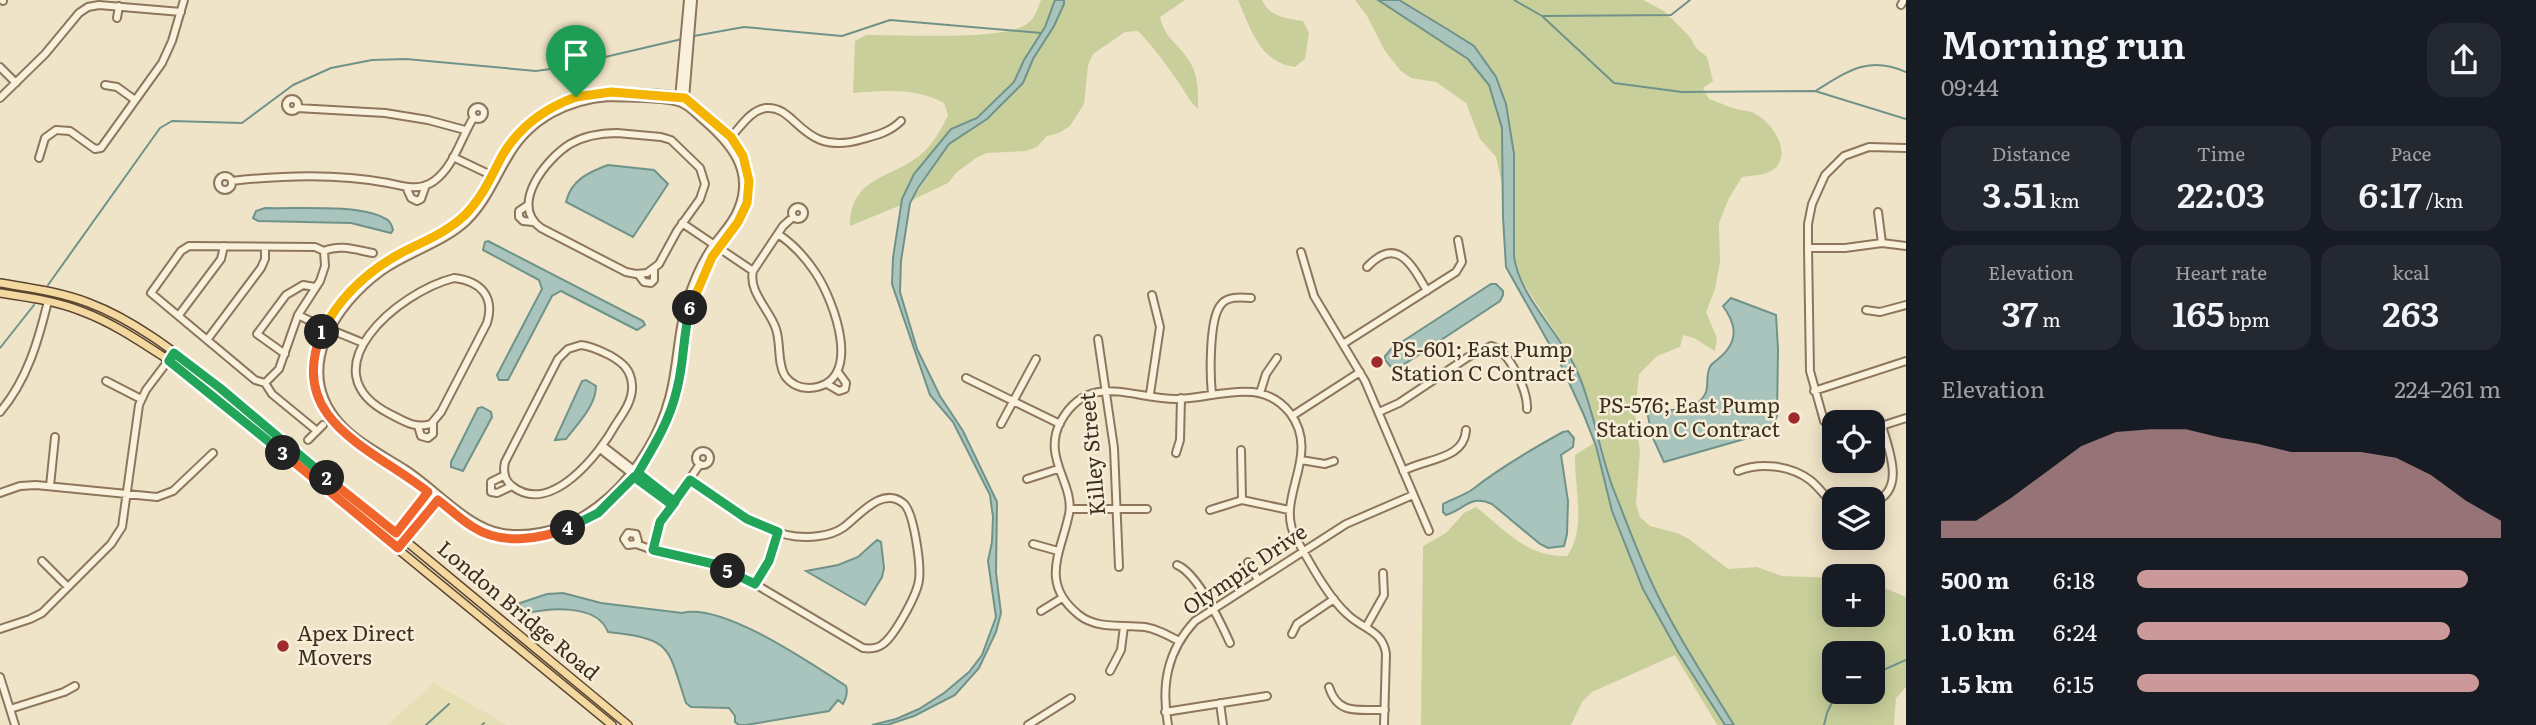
<!DOCTYPE html>
<meta charset="utf-8">
<style>
:root{--surface:#171b24;--page:#242831;--text:#f1f3f6;--muted:#9ea1a6;--accent:#cc999b}
body{margin:0;font-family:Literata,serif;background:var(--page);color:var(--text);height:100vh;display:flex;flex-direction:column;font-size:26px;white-space:nowrap}
*{box-sizing:border-box;margin:0}
p{font-size:23px;color:var(--muted)}
.icon{flex:none;width:38px;height:38px;fill:none;stroke:currentColor;stroke-width:2;stroke-linecap:round;stroke-linejoin:round}
.map{position:relative;flex:1;overflow:hidden}
.details{display:flex;flex-direction:column;background:var(--surface);width:630px}
.details>*{flex:none}
.fabs{position:absolute;left:1822px;top:410px;display:grid;gap:14px}
.fabs a{display:grid;place-items:center;width:63px;height:63px;border-radius:14px;background:var(--surface);box-shadow:0 4px 18px #0003;font-size:35px}
.pin{position:absolute;display:grid;place-items:center;width:60px;height:60px;color:#fff;margin:-72px -30px;border-radius:50% 50% 50% 0;rotate:-45deg;box-shadow:0 0 7px #0007}
.pin .icon{rotate:45deg}
.km{position:absolute;width:35px;height:35px;margin:-18px;border-radius:50%;background:#222;color:#fff;font-size:19px;line-height:35px;text-align:center}
.round{display:grid;place-items:center;flex:none;width:74px;height:74px;border-radius:21px;background:var(--page)}
.summary{display:flex;align-items:center;justify-content:space-between;height:119px;padding:0 35px}
h1{font-size:38px;font-weight:600;line-height:52px}
.figures{display:grid;grid-template-columns:repeat(3,1fr);gap:10px;height:119px;padding:7px 35px}
.figures div{display:grid;align-content:center;border-radius:18px;background:var(--page);text-align:center}
.figures b{font-size:35px;font-weight:600}
.figures small{font-size:19px;font-weight:400}
.figures p{font-size:19px}
.chart{height:196px;padding:14px 35px}
.chart p{display:flex;justify-content:space-between}
.chart svg{width:100%;height:126px;margin-top:7px;fill:var(--accent);opacity:.7}
ul{padding:0 35px;list-style:none;font-size:23px}
li{display:grid;grid-template-columns:112px 84px 1fr;align-items:center;height:52px}
li i{height:18px;border-radius:9px;background:var(--accent)}
main{display:flex;flex:1;min-height:0}
.map>svg:first-child{display:block}
.farmland{fill:#e6deb5}
.green{fill:#c9cf9b;fill-rule:evenodd}
.water{fill:#a9c4bc;stroke:#6f938a;stroke-width:2}
.lines{fill:none;stroke-linecap:round;stroke-linejoin:round}
.stream{stroke:#6f938a;stroke-width:2}
.minor-casing{stroke:#8d765c;stroke-width:10}
.major-casing{stroke:#5b4430;stroke-width:10}
.minor{stroke:#faf1dc;stroke-width:6}
.major{stroke:#f3d9a0;stroke-width:7}
.split-1-casing{stroke:#fff;stroke-width:14}
.split-2-casing{stroke:#fff;stroke-width:14}
.split-3-casing{stroke:#fff;stroke-width:14}
.split-4-casing{stroke:#fff;stroke-width:14}
.split-5-casing{stroke:#fff;stroke-width:14}
.split-6-casing{stroke:#fff;stroke-width:14}
.split-7-casing{stroke:#fff;stroke-width:14}
.split-1{stroke:#f5b400;stroke-width:9}
.split-2{stroke:#f0652b;stroke-width:9}
.split-3{stroke:#22a559;stroke-width:9}
.split-4{stroke:#f0652b;stroke-width:9}
.split-5{stroke:#22a559;stroke-width:9}
.split-6{stroke:#22a559;stroke-width:9}
.split-7{stroke:#f5b400;stroke-width:9}
.poi-dot{fill:#9e2a2b;stroke:#f7eed8;stroke-width:2.5}
.labels{text-anchor:middle;stroke-width:5;stroke-linejoin:round;paint-order:stroke}
.poi-label{font-size:21px;fill:#3d2e20;stroke:#f7eed8;text-anchor:start}
.street-label{font-size:21px;fill:#3d2e20;stroke:#f7eed8}
</style>
<main>
<div class="map">
<svg width="1906" height="725" viewBox="0 0 1906 725">
<rect width="100%" height="100%" fill="#f0e4c8"/>
<path class="farmland" d="M434,683L497,719L506,725H387Z"/>
<path class="green" d="M1041,0H1055L1045,27L1024,60L1014,82L977,118L951,129L914,174L901,205L850,226C850,178 889,179 919,156C932,146 941,130 948,115L944,103C919,88 882,90 853,93L855,41L866,35C898,34 1006,42 1028,23C1035,18 1038,8 1041,0Z
M1064,0H1185L1160,17C1165,39 1177,42 1188,59C1199,75 1198,91 1198,109C1190,102 1187,95 1181,86C1168,67 1154,47 1138,31L1125,32L1093,54L1088,65L1084,104L1070,126L1059,133L1047,136L1037,147L1026,151L987,153L976,158L956,173L948,183L912,200L949,144L987,119L1023,83L1033,59L1054,26Z
M1238,0H1262C1270,17 1285,18 1303,21L1309,33L1305,59L1295,67C1260,62 1251,30 1238,0Z
M1355,0H1378L1468,59L1484,76L1489,85L1502,128V184L1496,157L1480,139L1466,103L1436,82L1411,78L1401,71L1385,51L1367,16Z
M1399,0H1643L1664,11L1690,37L1696,48L1707,57L1713,81L1703,88L1709,99C1719,102 1730,108 1740,110C1744,111 1748,110 1751,112C1769,118 1790,147 1778,165C1770,176 1754,175 1742,177L1729,198L1719,223L1720,262L1715,289L1706,312L1717,338L1715,351L1694,338L1683,335L1680,347L1657,356L1639,374L1635,414L1640,452L1636,504L1640,517L1650,526L1677,533L1689,539L1728,569L1757,567L1782,576L1834,578V614H1872L1873,583L1906,597V687L1896,698L1894,725H1734L1668,616L1646,571L1612,484L1591,407L1577,372L1567,350L1516,272L1506,104L1474,46ZM1834,653H1872V691H1834Z
M1594,443L1612,511L1643,589L1677,650L1725,725H1717L1675,655L1592,692L1582,702L1571,725H1421L1423,546L1446,533L1464,513L1476,507C1505,530 1528,558 1567,556C1587,529 1574,487 1575,455Z"/>
<path class="water" d="M1055,0H1064V4L1054,26L1033,59L1023,83L987,119L949,144L918,188L910,203L901,261L900,292L917,349L940,396L963,431L997,502L996,573L1001,613L996,632L979,668L955,695L914,716L887,725H872L896,719L919,709L944,693L969,672L982,655L996,617L988,561L992,542L993,517L990,495L953,422L930,395L892,284L893,258L902,199L914,174L951,129L977,118L1014,82L1024,60L1045,27Z
M1378,0H1399L1447,29L1474,46L1496,77L1506,104L1514,154V256C1519,297 1560,332 1577,371C1594,409 1599,450 1613,488C1630,531 1646,575 1668,615C1688,653 1712,689 1734,725H1725L1677,650L1643,589L1612,511L1596,446L1583,413L1561,365L1506,267L1503,217L1502,128L1489,85L1468,59Z
M608,165L654,170L668,184L633,237L566,202C571,180 589,172 608,165Z
M265,208C296,209 357,204 384,218C390,220 392,225 393,230L391,233L351,223L258,221L253,218L256,211Z
M488,241L643,321L645,325L637,330L561,291L552,296L508,380H499L497,375L542,289L539,280L483,250L485,242Z
M1491,284H1496L1503,291V295L1500,301L1400,367H1391L1385,360V356L1391,349Z
M1731,298L1776,315L1778,349L1777,416L1772,427L1762,434L1664,462L1652,436L1647,411C1664,411 1698,413 1706,392C1709,383 1705,374 1711,365C1716,360 1723,356 1727,350C1739,335 1733,320 1723,306Z
M586,380L596,386C596,406 577,424 566,439L555,440L582,381Z
M482,407L491,412L492,417L463,471L451,467V462L478,408Z
M1568,431L1574,438L1573,447L1561,455L1568,501L1567,534L1564,546L1548,548L1540,544L1492,504C1471,494 1465,509 1446,515L1443,512V504C1452,499 1465,495 1473,489C1501,467 1532,449 1563,432Z
M877,540L881,542L884,568L882,577L865,605L806,571L838,565L858,557Z
M563,593L601,603L682,613C722,602 810,663 846,686C848,691 846,699 843,704L838,700L829,711L746,725H739L735,722V716L729,708L691,707L686,703C667,646 673,639 608,632C597,603 548,608 524,614L520,610V603L547,594Z"/>
<g class="lines">
<path class="stream" d="M1514,0L1542,16L1614,83L1682,92L1815,91L1906,119
M1543,16L1671,15L1690,0
M694,36L744,27L842,36L890,20L1041,33
M1817,90C1848,71 1869,55 1906,72
M48,285L160,128L172,121L242,123L293,85L331,68L372,60L406,59L536,71L558,68L682,39
M41,296L42,294
M0,348L34,305
M1872,675L1906,660
M426,725L449,704
M482,725L484,723
M1824,725L1827,713L1837,691"/>
<g class="minor-casing">
<path id="minor" d="M3,0V1
M1901,5L1904,0
M117,18L119,6
M0,67L16,83
M105,85L117,87L135,100
M611,91C633,93 658,92 679,96C690,98 698,108 706,115C734,140 760,169 745,208C739,223 728,235 719,248C707,264 698,283 692,302C682,331 684,360 677,389C660,465 593,545 508,539C468,535 433,493 400,472C380,459 356,447 339,429C285,372 329,300 383,264C408,247 437,240 459,220C481,201 489,177 504,153C529,115 567,94 611,91Z
M609,97C630,98 654,97 675,101C686,103 694,112 702,119C730,143 754,170 738,209C733,223 721,234 712,247C701,263 693,282 687,301C677,332 678,366 669,398C650,469 584,544 503,533C468,528 435,488 405,469C383,455 357,442 340,423C293,370 335,305 382,271C409,252 442,244 467,221C487,201 495,178 510,154C531,119 568,100 609,97Z
M0,98L45,54L79,13L88,7L99,5L181,12
M679,99L688,0
M685,99L693,0
M286 105a6 6 0 1 1 12 0a6 6 0 1 1-12 0Z
M472 113a6 6 0 1 1 12 0a6 6 0 1 1-12 0Z
M297,108L385,113L428,120L465,130
M617,133L661,137L671,140L700,168L705,184L700,199L677,231L659,264L647,273L636,274L626,272L541,228C509,205 546,159 570,144C584,136 601,133 617,133Z
M729,139C740,128 750,110 766,108C798,105 801,158 863,139C877,135 890,132 901,121
M453,157L495,177
M39,158L45,138L56,130L70,131L95,149L101,148L162,63L172,41L184,0
M218 183a7 7 0 1 1 14 0a7 7 0 1 1-14 0Z
M232,181C284,175 336,173 388,183C404,186 419,192 434,181C454,167 461,137 474,117
M406,187L411,198L417,201L421,199L426,185
M528,205L519,211V217L523,221L533,222
M792 213a6 6 0 1 1 12 0a6 6 0 1 1-12 0Z
M1878,212L1882,243
M682,223L753,271C748,292 770,310 776,329C781,344 777,363 785,376C791,384 800,388 809,388C866,385 834,300 815,272C805,257 793,244 778,234
M1808,248H1845L1882,243L1906,246
M324,251C340,244 356,250 373,253
M1301,252L1314,296L1365,381L1429,531
M1367,267C1397,235 1412,265 1427,291
M753,271L783,226L793,217
M638,274L644,282L651,283L654,280V268
M454,278C481,281 495,297 487,323L441,412L431,424C415,429 404,421 390,414C305,371 398,292 454,278Z
M1866,310L1880,312L1906,305
M179,315L221,259L224,246
M298,315C319,326 340,333 363,343
M1098,339L1114,448L1119,567
M207,340L261,268L265,259V247
M1343,344L1456,272L1462,262L1458,240
M581,345C592,346 601,351 611,356C623,363 631,370 632,385C633,400 624,412 616,424C600,453 551,517 512,486C504,480 503,471 505,462L558,359L568,349Z
M285,354L257,334L286,295L303,285L315,287
M966,378L1060,424
M106,381L141,399
M265,383L255,380L151,293L181,251L189,246L315,247L324,251
M265,383L279,369L298,315L320,281L325,266L324,251
M265,383L272,394L317,431
M827,384L839,391L845,389L846,383L838,372
M1814,391L1906,361
M1260,393L1266,374L1277,358
M1150,394L1160,327L1152,295
M1212,394C1210,376 1209,321 1220,306C1226,296 1240,297 1251,298
M0,412C27,380 38,342 48,301
M1379,412L1399,403L1468,357L1491,346C1509,350 1528,391 1527,409
M1292,416L1360,372
M1001,424L1036,359
M418,426L421,436L428,438L433,434V422
M1872,429L1906,418
M1834,431L1824,421L1810,371L1808,248V224L1812,204L1825,175L1844,156L1869,147L1906,148
M308,440L323,425
M603,446L675,502
M600,449L672,505
M1241,450L1242,500
M696 458a7 7 0 1 1 14 0a7 7 0 1 1-14 0Z
M1176,453L1180,440L1181,398
M1301,460L1325,464L1334,461
M1403,471C1427,458 1464,460 1466,430
M1738,471C1760,462 1790,465 1810,480C1819,487 1825,497 1834,504
M505,475L491,482V492L497,493L512,486
M1027,479L1058,469
M690,480C729,504 769,544 819,536C828,535 837,532 844,527C859,516 882,486 903,503C914,511 921,565 919,580C917,595 895,635 883,644C877,649 870,649 863,648L755,584L727,570L714,564L653,550L660,522L700,464
M50,486L55,437
M0,493L20,486L36,485L157,497L173,491L213,453
M1872,503C1906,491 1890,453 1882,426
M1070,509H1147
M1210,510L1242,500L1289,510
M389,541L430,489
M636,544L638,541L636,534L628,533L624,539L628,545L636,544L653,550
M1033,544L1058,551
M398,548L439,498
M42,561L68,587
M1248,562L1258,580
M1177,565C1197,573 1221,623 1230,643
M755,584L769,561L778,532
M1041,611L1062,598
M1366,627L1384,595L1383,573
M0,629L30,619L42,613L111,544L122,527L139,405L146,390L174,353
M1292,634L1297,624L1334,599
M1179,641C1168,635 1157,629 1145,627C1123,624 1098,630 1079,615C1039,583 1061,553 1069,514C1075,484 1041,457 1061,421C1089,371 1133,399 1176,399C1215,399 1260,375 1290,413C1323,457 1272,499 1297,540C1310,563 1328,597 1347,614C1362,629 1383,630 1386,654L1384,725
M1110,671L1121,650L1124,626
M0,677L15,725
M1329,687C1338,716 1359,709 1385,710
M1220,703L1223,725
M10,709L64,692L75,686
M1165,712L1267,696
M1028,725L1071,698
M1168,725C1161,685 1167,651 1195,621L1346,524L1413,495"/>
</g>
<g class="major-casing">
<path id="major" d="M0,283C30,288 61,292 89,303C137,321 181,357 221,388L628,725
M0,293C27,297 55,301 81,311C111,322 138,340 164,357L612,725"/>
</g>
<use href="#minor" class="minor"/>
<use href="#major" class="major"/>
</g>
<g class="lines">
<g class="split-1-casing">
<path id="split-1" d="M322,332C339,298 368,271 401,253C424,241 446,233 465,215C482,198 491,177 502,156C519,127 545,108 576,97"/>
</g>
<g class="split-2-casing">
<path id="split-2" d="M322,332C285,421 374,449 428,492L396,533L327,478"/>
</g>
<g class="split-3-casing">
<path id="split-3" d="M283,453L169,361L174,353L220,388L327,478"/>
</g>
<g class="split-4-casing">
<path id="split-4" d="M283,453L398,548L438,500C450,509 460,519 473,527C501,545 538,540 568,528"/>
</g>
<g class="split-5-casing">
<path id="split-5" d="M568,528L598,513L634,477L672,505L690,480L747,519L778,532L769,561L755,584L728,571"/>
</g>
<g class="split-6-casing">
<path id="split-6" d="M690,308C683,335 684,363 677,389C670,420 654,446 638,473L675,502L660,522L653,550L714,564L728,571"/>
</g>
<g class="split-7-casing">
<path id="split-7" d="M576,97L611,92L685,98L731,137L743,156L749,181L747,203L738,222L712,257L690,308"/>
</g>
<use href="#split-1" class="split-1"/>
<use href="#split-2" class="split-2"/>
<use href="#split-3" class="split-3"/>
<use href="#split-4" class="split-4"/>
<use href="#split-5" class="split-5"/>
<use href="#split-6" class="split-6"/>
<use href="#split-7" class="split-7"/>
</g>
<g class="poi-dot">
<circle cx="1377" cy="362" r="7"/>
<circle cx="1794" cy="418" r="7"/>
<circle cx="283" cy="646" r="7"/>
</g>
<g class="labels">
<g class="poi-label">
<text x="1391" y="357">PS-601; East Pump<tspan x="1391" dy="24">Station C Contract</tspan></text>
<text x="1780" y="413" text-anchor="end">PS-576; East Pump<tspan x="1780" dy="24">Station C Contract</tspan></text>
<text x="297" y="641">Apex Direct<tspan x="297" dy="24">Movers</tspan></text>
</g>
<g class="street-label">
<text transform="translate(1093 454) rotate(-95)" y="7">Killey Street</text>
<text transform="translate(1245 570) rotate(-34)" y="7">Olympic Drive</text>
<text transform="translate(518 611) rotate(40)" y="7">London Bridge Road</text>
</g>
</g>
</svg>
<div class="fabs">
<a><svg class="icon" aria-label="locate" viewBox="0 0 24 24"><circle cx="12" cy="12" r="6"/><path d="M12 2v4M12 18v4M2 12h4M18 12h4"/></svg></a>
<a><svg class="icon" aria-label="layers" viewBox="0 0 24 24"><path d="M12 4l9 5-9 5-9-5zM3 14l9 5 9-5"/></svg></a>
<a>+</a>
<a>−</a>
</div>
<div class="pin" style="left:576px;top:97px;background:#1e9e55"><svg class="icon" aria-label="arrive" viewBox="0 0 24 24"><path d="M6 21V4h12l-3 4 3 4H6"/></svg></div>
<b class="km" style="left:322px;top:332px">1</b>
<b class="km" style="left:327px;top:478px">2</b>
<b class="km" style="left:283px;top:453px">3</b>
<b class="km" style="left:568px;top:528px">4</b>
<b class="km" style="left:728px;top:571px">5</b>
<b class="km" style="left:690px;top:308px">6</b>
</div>
<section class="details">
<div class="summary"><div><h1>Morning run</h1><p>09:44</p></div><a class="round"><svg class="icon" aria-label="share" viewBox="0 0 24 24"><path d="M12 15V3M7 8l5-5 5 5M5 13v7h14v-7"/></svg></a></div>
<div class="figures">
<div><p>Distance</p><b>3.51<small> km</small></b></div>
<div><p>Time</p><b>22:03</b></div>
<div><p>Pace</p><b>6:17<small> /km</small></b></div>
</div>
<div class="figures">
<div><p>Elevation</p><b>37<small> m</small></b></div>
<div><p>Heart rate</p><b>165<small> bpm</small></b></div>
<div><p>kcal</p><b>263</b></div>
</div>
<div class="chart"><p><span>Elevation</span>224–261 m</p>
<svg viewBox="0 0 160 44" preserveAspectRatio="none"><path d="M0 44V38L10 38L20 30L30 21L40 12L50 7L60 6L70 6L80 9L90 11L100 14L110 14L120 14L130 16L140 22L150 31L160 38V44z"/></svg>
</div>
<ul>
<li><b>500 m</b>6:18<i style="width:91%"></i></li>
<li><b>1.0 km</b>6:24<i style="width:86%"></i></li>
<li><b>1.5 km</b>6:15<i style="width:94%"></i></li>
</ul>
</section>
</main>
